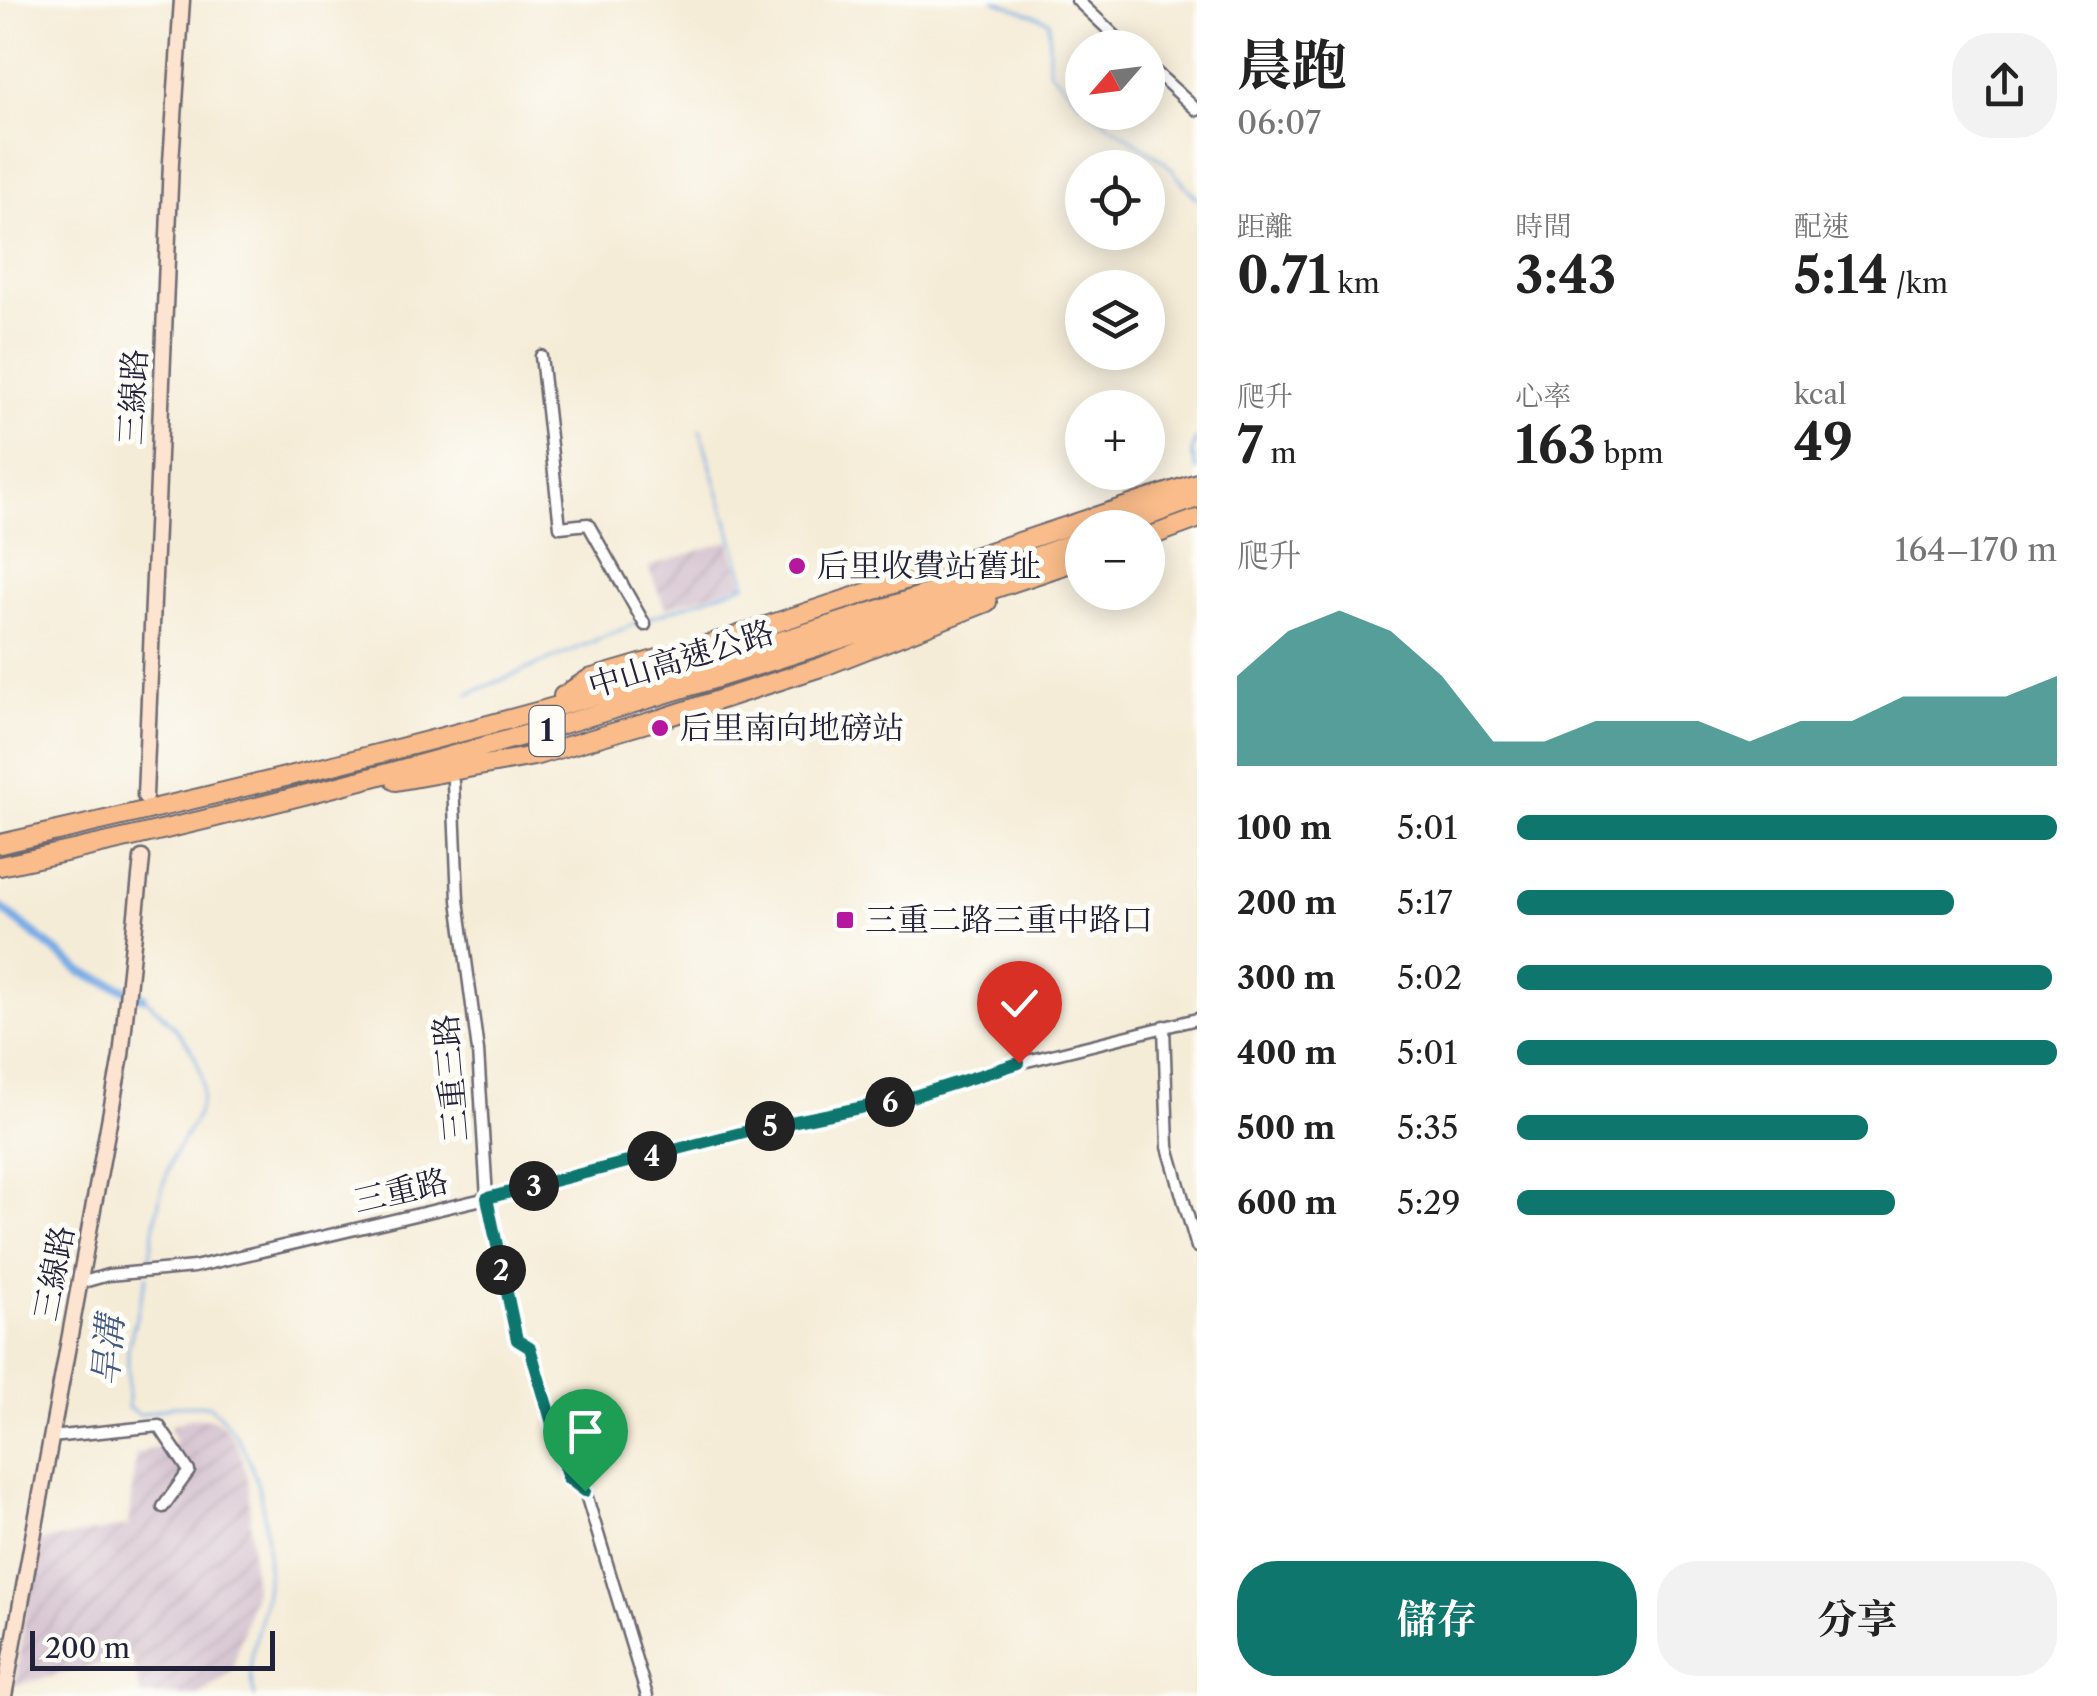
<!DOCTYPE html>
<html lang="zh-TW">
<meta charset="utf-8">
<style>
:root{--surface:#fff;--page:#f2f2f2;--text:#222;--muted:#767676;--accent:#0f766e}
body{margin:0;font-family:"Libre Caslon Text","Noto Serif TC",serif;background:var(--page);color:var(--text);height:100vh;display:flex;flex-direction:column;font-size:38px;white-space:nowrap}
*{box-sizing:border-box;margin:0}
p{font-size:32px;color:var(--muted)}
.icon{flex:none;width:55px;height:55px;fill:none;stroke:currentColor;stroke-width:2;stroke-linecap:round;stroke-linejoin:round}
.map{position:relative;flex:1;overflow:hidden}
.sheet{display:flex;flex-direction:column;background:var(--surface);width:900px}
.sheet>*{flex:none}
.needle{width:65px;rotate:242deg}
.buttons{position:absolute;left:1065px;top:30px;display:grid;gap:20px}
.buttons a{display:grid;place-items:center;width:100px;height:100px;border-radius:50%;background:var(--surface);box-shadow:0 5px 25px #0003;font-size:50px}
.scale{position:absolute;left:30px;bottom:25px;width:245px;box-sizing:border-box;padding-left:10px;border:5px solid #22223b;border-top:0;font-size:28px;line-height:35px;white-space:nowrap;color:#22223b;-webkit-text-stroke:8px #fdfcf7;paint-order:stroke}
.pin{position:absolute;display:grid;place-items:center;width:85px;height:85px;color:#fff;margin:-102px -42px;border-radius:50% 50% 50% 0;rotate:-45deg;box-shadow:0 0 10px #0007}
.pin .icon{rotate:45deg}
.km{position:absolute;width:50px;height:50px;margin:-25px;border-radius:50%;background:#222;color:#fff;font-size:28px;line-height:50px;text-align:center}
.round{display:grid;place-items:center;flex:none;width:105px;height:105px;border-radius:40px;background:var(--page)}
.headline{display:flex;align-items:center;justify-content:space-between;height:170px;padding:0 40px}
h1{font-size:55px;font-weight:700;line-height:75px}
.figures{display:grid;grid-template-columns:repeat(3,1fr);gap:15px;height:170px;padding:10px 40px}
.figures div{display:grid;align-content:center}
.figures b{font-size:50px;font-weight:700}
.figures small{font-size:28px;font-weight:400}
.figures p{font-size:28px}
.chart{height:280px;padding:20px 40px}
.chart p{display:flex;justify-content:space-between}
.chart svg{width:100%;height:180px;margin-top:10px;fill:var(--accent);opacity:.7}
.action{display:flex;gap:20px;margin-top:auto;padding:20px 40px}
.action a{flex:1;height:115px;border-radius:40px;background:var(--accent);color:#fff;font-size:40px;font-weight:700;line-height:115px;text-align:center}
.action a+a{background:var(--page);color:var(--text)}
ul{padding:0 40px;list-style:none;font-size:32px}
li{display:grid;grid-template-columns:160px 120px 1fr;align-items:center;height:75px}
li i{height:25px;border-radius:12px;background:var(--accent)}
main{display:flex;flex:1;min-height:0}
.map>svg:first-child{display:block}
.industrial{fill:url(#industrial-furrows)}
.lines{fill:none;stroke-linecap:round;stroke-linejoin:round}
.stream{stroke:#78ace5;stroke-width:2.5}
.canal{stroke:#78ace5;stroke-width:9}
.street-casing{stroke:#6c6972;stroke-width:15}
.secondary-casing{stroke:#6c6972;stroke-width:19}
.highway-casing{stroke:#6c6972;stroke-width:22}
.street{stroke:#fff;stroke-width:10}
.secondary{stroke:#fde4d0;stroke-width:14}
.highway{stroke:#f9bc8a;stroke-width:18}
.route-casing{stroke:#fff;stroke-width:20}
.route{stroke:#0f766e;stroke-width:12}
.poi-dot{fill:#b5179e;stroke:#fdfcf7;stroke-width:4}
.labels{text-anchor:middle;stroke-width:10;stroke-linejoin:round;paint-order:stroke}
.shield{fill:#fdfcf7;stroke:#646373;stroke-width:2.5}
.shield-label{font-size:30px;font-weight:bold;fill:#22223b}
.street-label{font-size:32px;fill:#22223b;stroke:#fdfcf7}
.poi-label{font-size:32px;fill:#22223b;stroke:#fdfcf7;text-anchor:start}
.water-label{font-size:35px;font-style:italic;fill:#44597f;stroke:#fdfcf7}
</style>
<main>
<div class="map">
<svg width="1197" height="1696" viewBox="0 0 1197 1696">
<defs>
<pattern id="industrial-furrows" width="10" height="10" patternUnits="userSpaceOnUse" patternTransform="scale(2.5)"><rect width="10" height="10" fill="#d1bdcc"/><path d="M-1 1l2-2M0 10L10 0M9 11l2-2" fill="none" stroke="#b3a2b0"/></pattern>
</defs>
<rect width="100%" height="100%" fill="#fdfcf7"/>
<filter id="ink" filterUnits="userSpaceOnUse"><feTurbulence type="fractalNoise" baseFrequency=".01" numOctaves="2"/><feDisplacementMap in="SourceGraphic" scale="20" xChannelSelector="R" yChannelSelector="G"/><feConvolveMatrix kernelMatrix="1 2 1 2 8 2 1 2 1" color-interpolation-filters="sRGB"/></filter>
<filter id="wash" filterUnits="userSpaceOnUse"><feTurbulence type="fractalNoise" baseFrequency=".0048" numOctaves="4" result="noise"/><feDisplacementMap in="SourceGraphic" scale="40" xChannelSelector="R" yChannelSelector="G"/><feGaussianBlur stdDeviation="2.25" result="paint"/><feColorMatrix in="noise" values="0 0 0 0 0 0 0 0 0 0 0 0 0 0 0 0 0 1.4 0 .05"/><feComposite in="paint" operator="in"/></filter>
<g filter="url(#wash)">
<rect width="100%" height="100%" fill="#f5ecd7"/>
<path class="industrial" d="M729,541L743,583L665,608L648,567Z
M191,1418L214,1419L226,1427L239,1449L248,1481L254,1590L232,1671L198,1696H141L132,1657L15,1685L36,1542L128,1526L136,1454L175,1442L170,1426Z"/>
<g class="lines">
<path class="stream" d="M994,0L1049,21V70L1082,104
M1091,112L1166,163L1197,199
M1196,440L1192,453L1197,470
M644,620L746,584L700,430
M468,694L637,623
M143,997C175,1025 213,1061 200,1107C194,1127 178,1143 171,1162C157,1196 154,1233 148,1269
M147,1276L128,1348V1408L140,1415L173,1406L209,1405C259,1447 270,1520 267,1582C265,1622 241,1657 255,1696"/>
<path class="canal" d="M0,907L82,972L143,997"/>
</g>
</g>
<g filter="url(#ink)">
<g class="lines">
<g class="street-casing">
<path id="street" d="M1077,0L1128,48
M1148,65L1197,110
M541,356L560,527L588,524L645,625
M453,782L458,900L478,1051L487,1198L517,1340L530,1348L567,1478L585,1491L647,1696
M1164,1026L1168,1147L1197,1247
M80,1283L108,1275L194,1267L487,1198L752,1130L908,1098L1019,1063L1197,1019
M51,1437L159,1426L189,1471L163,1507"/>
</g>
<g class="secondary-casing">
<path id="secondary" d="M145,796L171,162L182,0
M4,1696L121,1056L142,858"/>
</g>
<g class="highway-casing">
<path id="highway" d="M1115,528L1197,498
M1148,537L1197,519
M563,696L589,679L730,638L1197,483
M396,781L534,756L660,719L824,666L987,602
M0,844C365,762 731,668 1082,540
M0,866C368,789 727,680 1082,559"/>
</g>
<use href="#street" class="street"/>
<use href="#secondary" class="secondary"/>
<use href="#highway" class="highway"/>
</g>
</g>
<g class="lines" filter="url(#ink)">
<g class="route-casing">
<path id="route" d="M585,1491L568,1478L530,1348L517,1340L487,1198L752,1130L908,1098L1019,1063"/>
</g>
<use href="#route" class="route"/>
</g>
<g class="poi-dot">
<circle cx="797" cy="566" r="10"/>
<circle cx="660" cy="728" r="10"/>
<rect x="835" y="910" width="20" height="20" rx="5"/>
</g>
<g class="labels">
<rect class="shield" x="529.5" y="706" width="35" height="50" rx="8"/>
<g class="shield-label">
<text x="547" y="741">1</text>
</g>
<g class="street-label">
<text transform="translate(133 397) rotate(-87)" y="11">三線路</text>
<text transform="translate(681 659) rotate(-17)" y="11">中山高速公路</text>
<text transform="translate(451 1078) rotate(-95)" y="11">三重三路</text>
<text transform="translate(401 1191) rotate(-13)" y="11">三重路</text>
<text transform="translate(54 1273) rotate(-79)" y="11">三線路</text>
</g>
<g class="poi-label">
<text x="817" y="577">后里收費站舊址</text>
<text x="680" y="739">后里南向地磅站</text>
<text x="865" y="931">三重二路三重中路口</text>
</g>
<g class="water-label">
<text transform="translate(108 1351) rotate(-85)" y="12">旱溝</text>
</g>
</g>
</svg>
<div class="buttons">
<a><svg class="needle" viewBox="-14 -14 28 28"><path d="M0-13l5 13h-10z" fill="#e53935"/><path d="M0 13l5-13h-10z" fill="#767676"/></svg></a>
<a><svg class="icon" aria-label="locate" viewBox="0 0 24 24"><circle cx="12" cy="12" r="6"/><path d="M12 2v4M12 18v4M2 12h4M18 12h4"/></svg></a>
<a><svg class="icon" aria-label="layers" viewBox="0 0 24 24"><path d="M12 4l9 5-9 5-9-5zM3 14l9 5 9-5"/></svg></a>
<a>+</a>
<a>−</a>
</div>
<div class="scale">200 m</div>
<div class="pin" style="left:585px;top:1491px;background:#1e9e55"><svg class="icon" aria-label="arrive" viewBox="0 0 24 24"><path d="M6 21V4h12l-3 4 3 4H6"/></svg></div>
<div class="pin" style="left:1019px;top:1063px;background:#d93025"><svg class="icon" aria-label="check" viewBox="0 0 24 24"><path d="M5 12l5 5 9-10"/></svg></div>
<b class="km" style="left:501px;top:1270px">2</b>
<b class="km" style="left:534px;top:1186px">3</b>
<b class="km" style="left:652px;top:1156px">4</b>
<b class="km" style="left:770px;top:1126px">5</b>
<b class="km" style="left:890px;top:1102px">6</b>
</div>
<section class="sheet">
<div class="headline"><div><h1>晨跑</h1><p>06:07</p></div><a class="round"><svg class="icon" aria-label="share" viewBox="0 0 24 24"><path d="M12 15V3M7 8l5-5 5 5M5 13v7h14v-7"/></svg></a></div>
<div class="figures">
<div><p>距離</p><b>0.71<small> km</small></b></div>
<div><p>時間</p><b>3:43</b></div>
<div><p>配速</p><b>5:14<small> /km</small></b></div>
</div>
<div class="figures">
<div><p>爬升</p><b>7<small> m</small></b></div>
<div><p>心率</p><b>163<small> bpm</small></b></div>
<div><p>kcal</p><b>49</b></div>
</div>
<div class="chart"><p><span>爬升</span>164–170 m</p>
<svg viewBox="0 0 160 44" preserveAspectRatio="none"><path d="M0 44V22L10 11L20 6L30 11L40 22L50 38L60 38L70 33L80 33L90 33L100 38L110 33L120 33L130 27L140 27L150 27L160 22V44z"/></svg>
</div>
<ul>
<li><b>100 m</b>5:01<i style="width:100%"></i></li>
<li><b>200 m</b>5:17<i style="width:81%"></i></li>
<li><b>300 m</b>5:02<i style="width:99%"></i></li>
<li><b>400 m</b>5:01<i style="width:100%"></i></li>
<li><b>500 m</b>5:35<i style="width:65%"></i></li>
<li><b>600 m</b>5:29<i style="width:70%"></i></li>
</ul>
<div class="action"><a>儲存</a><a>分享</a></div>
</section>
</main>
